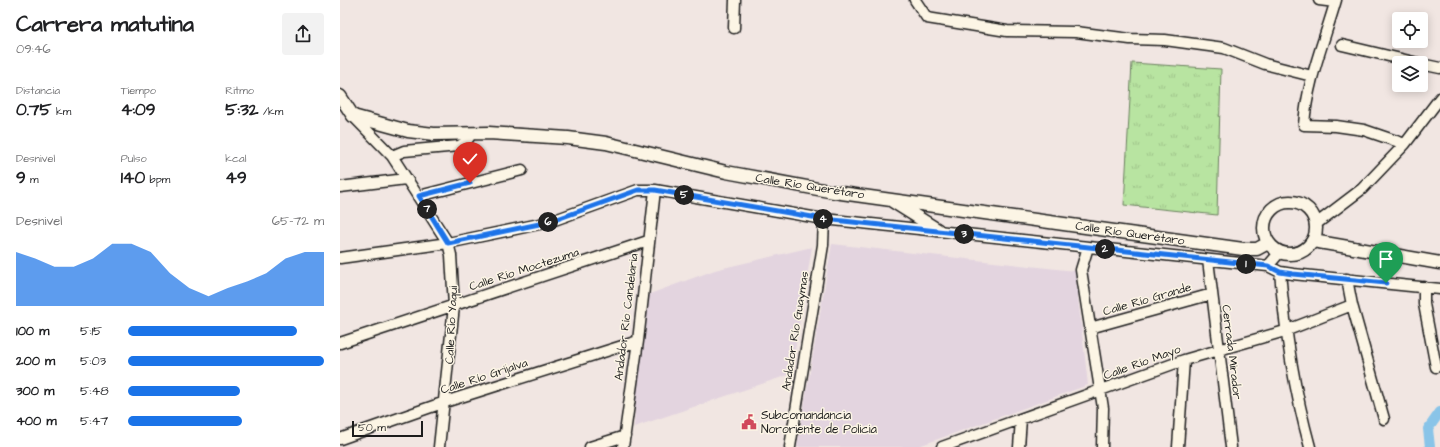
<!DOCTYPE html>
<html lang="es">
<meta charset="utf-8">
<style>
:root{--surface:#fff;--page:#f2f2f2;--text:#202124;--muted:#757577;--accent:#1a73e8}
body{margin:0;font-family:"Architects Daughter",sans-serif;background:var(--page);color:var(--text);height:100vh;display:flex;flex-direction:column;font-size:15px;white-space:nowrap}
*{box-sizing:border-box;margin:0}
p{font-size:13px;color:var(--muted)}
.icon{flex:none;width:22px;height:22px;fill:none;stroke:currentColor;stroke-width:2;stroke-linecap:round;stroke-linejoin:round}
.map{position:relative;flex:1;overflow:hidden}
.sheet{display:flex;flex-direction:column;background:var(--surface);width:340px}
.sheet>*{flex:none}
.tools{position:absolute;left:1052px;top:12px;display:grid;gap:8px}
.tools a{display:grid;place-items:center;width:36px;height:36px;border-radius:4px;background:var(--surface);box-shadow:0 2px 10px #0003;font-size:20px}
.scale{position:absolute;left:12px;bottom:10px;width:71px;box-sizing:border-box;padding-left:4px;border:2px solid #1c1c1c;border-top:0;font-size:11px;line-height:14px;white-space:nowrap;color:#1c1c1c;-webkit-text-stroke:3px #fcf5e5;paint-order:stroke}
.pin{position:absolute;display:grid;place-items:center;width:34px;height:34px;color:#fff;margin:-41px -17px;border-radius:50% 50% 50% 0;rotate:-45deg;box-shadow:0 0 4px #0007}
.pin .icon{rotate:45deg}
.km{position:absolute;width:20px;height:20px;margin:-10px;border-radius:50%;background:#222;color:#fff;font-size:11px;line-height:20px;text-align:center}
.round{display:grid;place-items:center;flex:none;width:42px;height:42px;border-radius:4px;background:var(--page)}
.headline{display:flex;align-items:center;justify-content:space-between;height:68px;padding:0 16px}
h1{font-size:22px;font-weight:700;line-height:30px}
.stats{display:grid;grid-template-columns:repeat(3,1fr);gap:6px;height:68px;padding:4px 16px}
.stats div{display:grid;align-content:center}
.stats b{font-size:17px;font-weight:700}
.stats small{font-size:11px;font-weight:400}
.stats p{font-size:11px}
.chart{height:112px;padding:8px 16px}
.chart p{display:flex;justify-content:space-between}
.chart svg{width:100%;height:72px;margin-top:4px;fill:var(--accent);opacity:.7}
ul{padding:0 16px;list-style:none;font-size:13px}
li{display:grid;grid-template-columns:64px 48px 1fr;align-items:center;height:30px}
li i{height:10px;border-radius:5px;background:var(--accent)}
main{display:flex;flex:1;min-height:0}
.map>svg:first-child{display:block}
.built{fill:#e3d4df}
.park{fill:url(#park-tufts);stroke:#6a805e}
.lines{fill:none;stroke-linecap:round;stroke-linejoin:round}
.canal{stroke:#89c4e8;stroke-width:10}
.minor-casing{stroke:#1c1c1c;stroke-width:13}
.major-casing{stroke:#1c1c1c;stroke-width:15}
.minor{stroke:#fcf5e5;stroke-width:10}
.major{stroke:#fcf5e5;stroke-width:12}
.route-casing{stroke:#fff;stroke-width:8}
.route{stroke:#1a73e8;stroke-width:5}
.labels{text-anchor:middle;stroke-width:3;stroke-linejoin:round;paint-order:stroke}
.street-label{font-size:12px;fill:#1c1c1c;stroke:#fcf5e5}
.poi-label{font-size:12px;fill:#1c1c1c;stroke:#fcf5e5;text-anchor:start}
</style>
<main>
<section class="sheet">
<div class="headline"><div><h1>Carrera matutina</h1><p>09:46</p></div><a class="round"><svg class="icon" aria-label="share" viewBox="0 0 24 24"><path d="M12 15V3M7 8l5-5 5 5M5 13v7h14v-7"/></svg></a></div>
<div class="stats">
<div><p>Distancia</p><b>0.75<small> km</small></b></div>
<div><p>Tiempo</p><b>4:09</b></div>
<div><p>Ritmo</p><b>5:32<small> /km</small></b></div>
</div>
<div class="stats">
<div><p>Desnivel</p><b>9<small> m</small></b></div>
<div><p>Pulso</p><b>140<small> bpm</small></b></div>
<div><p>kcal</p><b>49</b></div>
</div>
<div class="chart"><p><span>Desnivel</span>65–72 m</p>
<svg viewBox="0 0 160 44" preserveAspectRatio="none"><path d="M0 44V11L10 15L20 20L30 20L40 15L50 6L60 6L70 11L80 24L90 33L100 38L110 33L120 29L130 24L140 15L150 11L160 11V44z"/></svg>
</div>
<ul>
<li><b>100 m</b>5:15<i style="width:86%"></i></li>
<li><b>200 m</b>5:03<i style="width:100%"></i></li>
<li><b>300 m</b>5:48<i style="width:57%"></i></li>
<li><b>400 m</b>5:47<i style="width:58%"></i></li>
</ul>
</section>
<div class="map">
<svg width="1100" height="447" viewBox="0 0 1100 447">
<defs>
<pattern id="park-tufts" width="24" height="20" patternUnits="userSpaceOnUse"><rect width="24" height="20" fill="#b8e4a1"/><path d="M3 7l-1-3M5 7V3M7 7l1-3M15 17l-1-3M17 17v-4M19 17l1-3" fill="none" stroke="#9ec38a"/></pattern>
</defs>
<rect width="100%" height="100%" fill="#f1e6e2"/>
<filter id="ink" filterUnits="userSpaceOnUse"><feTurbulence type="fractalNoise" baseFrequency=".025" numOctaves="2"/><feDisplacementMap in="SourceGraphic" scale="8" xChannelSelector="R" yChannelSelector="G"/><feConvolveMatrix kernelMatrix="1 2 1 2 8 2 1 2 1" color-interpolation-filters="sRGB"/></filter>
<g filter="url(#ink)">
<path class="built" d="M492,244L735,271L748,385L576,447H457Z
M472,247L451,374L294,427L300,341L307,295L375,270Z"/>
<path class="park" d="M792,63L881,69L877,215L784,205Z"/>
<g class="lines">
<path class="canal" d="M1090,447L1088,429L1100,412"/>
<g class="minor-casing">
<path id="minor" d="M575,0L587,18L667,31L736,32L790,39L825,40L884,48L925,64L972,76
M979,0L995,2
M996,0C984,42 967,81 964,125L996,126L1024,130L1065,144
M394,28L395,0
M1002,45L1078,63
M1081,64L1100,68
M13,116L52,156L108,243L111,255L114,306L99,447
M52,156L64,151L119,146L126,142L131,134
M0,187L66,179
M79,196L182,170
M976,224L1022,189L1065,144L1100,98
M748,247L741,270L763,408L762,447
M0,258L108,243L209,222L298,190H315L484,219L928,266L940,272L953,274L1100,289
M868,260L891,447
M928,266L940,252
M940,272C945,331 954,389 970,447
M1007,279L1012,305L1044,419
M1084,287V304L1096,367
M750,328L872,294
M0,343L308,241
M0,439L105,402L298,341
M250,447L285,436
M283,447L298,341L315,190
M450,447L483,245L484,219
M602,447L844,360L945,331L1012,305
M679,447L681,419
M838,447L844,360"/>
</g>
<g class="major-casing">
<path id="major" d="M0,96L13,116
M13,116L68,131L94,134L149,133L228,138L266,143L386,172L494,192L903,249H917L928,243
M552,201L598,230
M924 228a26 26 0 1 1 52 0a26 26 0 1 1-52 0Z
M973,241L1100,263"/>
</g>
<use href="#minor" class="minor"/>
<use href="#major" class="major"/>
</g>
</g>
<g class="lines" filter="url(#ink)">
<g class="route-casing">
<path id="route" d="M130,183L79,196L108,243L209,222L298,190H315L484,219L928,266L940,272L953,274L1046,283"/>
</g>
<use href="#route" class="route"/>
</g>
<defs>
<g id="civic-bare" transform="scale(1.2)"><path d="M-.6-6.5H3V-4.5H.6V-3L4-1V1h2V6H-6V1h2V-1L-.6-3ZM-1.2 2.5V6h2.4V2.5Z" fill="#d1495b" stroke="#fcf5e5" stroke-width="2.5" paint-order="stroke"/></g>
</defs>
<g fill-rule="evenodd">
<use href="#civic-bare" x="409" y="422"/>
</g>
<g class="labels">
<g class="street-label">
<text transform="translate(470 186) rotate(9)" y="4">Calle Río Querétaro</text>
<text transform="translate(790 233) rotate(8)" y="4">Calle Río Querétaro</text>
<text transform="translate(184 269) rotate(-18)" y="4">Calle Río Moctezuma</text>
<text transform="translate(807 299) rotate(-16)" y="4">Calle Río Grande</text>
<text transform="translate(286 317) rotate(-83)" y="4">Andador Río Candelaria</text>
<text transform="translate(111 325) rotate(-87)" y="4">Calle Río Yaqui</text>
<text transform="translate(455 331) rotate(-81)" y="4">Andador Río Guaymas</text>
<text transform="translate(892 352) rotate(83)" y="4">Cerrada Mirador</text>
<text transform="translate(802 362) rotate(-20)" y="4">Calle Río Mayo</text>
<text transform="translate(144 376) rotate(-18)" y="4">Calle Río Grijalva</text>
</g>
<g class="poi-label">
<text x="421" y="419">Subcomandancia<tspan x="421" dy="14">Nororiente de Policia</tspan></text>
</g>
</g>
</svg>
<div class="tools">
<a><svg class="icon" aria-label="locate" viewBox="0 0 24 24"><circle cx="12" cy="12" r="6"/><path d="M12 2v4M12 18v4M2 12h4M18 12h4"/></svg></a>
<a><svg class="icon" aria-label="layers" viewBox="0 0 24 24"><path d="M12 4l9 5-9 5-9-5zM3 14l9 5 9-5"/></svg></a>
</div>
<div class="scale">50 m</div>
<div class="pin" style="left:1046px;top:283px;background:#1e9e55"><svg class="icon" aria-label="arrive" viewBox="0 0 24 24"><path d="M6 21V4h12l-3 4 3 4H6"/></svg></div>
<div class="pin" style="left:130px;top:183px;background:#d93025"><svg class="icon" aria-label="check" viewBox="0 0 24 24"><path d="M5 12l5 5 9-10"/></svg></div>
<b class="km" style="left:906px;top:264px">1</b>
<b class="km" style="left:765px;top:249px">2</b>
<b class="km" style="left:624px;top:234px">3</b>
<b class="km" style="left:483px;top:219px">4</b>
<b class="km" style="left:344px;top:195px">5</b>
<b class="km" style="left:208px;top:222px">6</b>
<b class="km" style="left:87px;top:209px">7</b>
</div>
</main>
